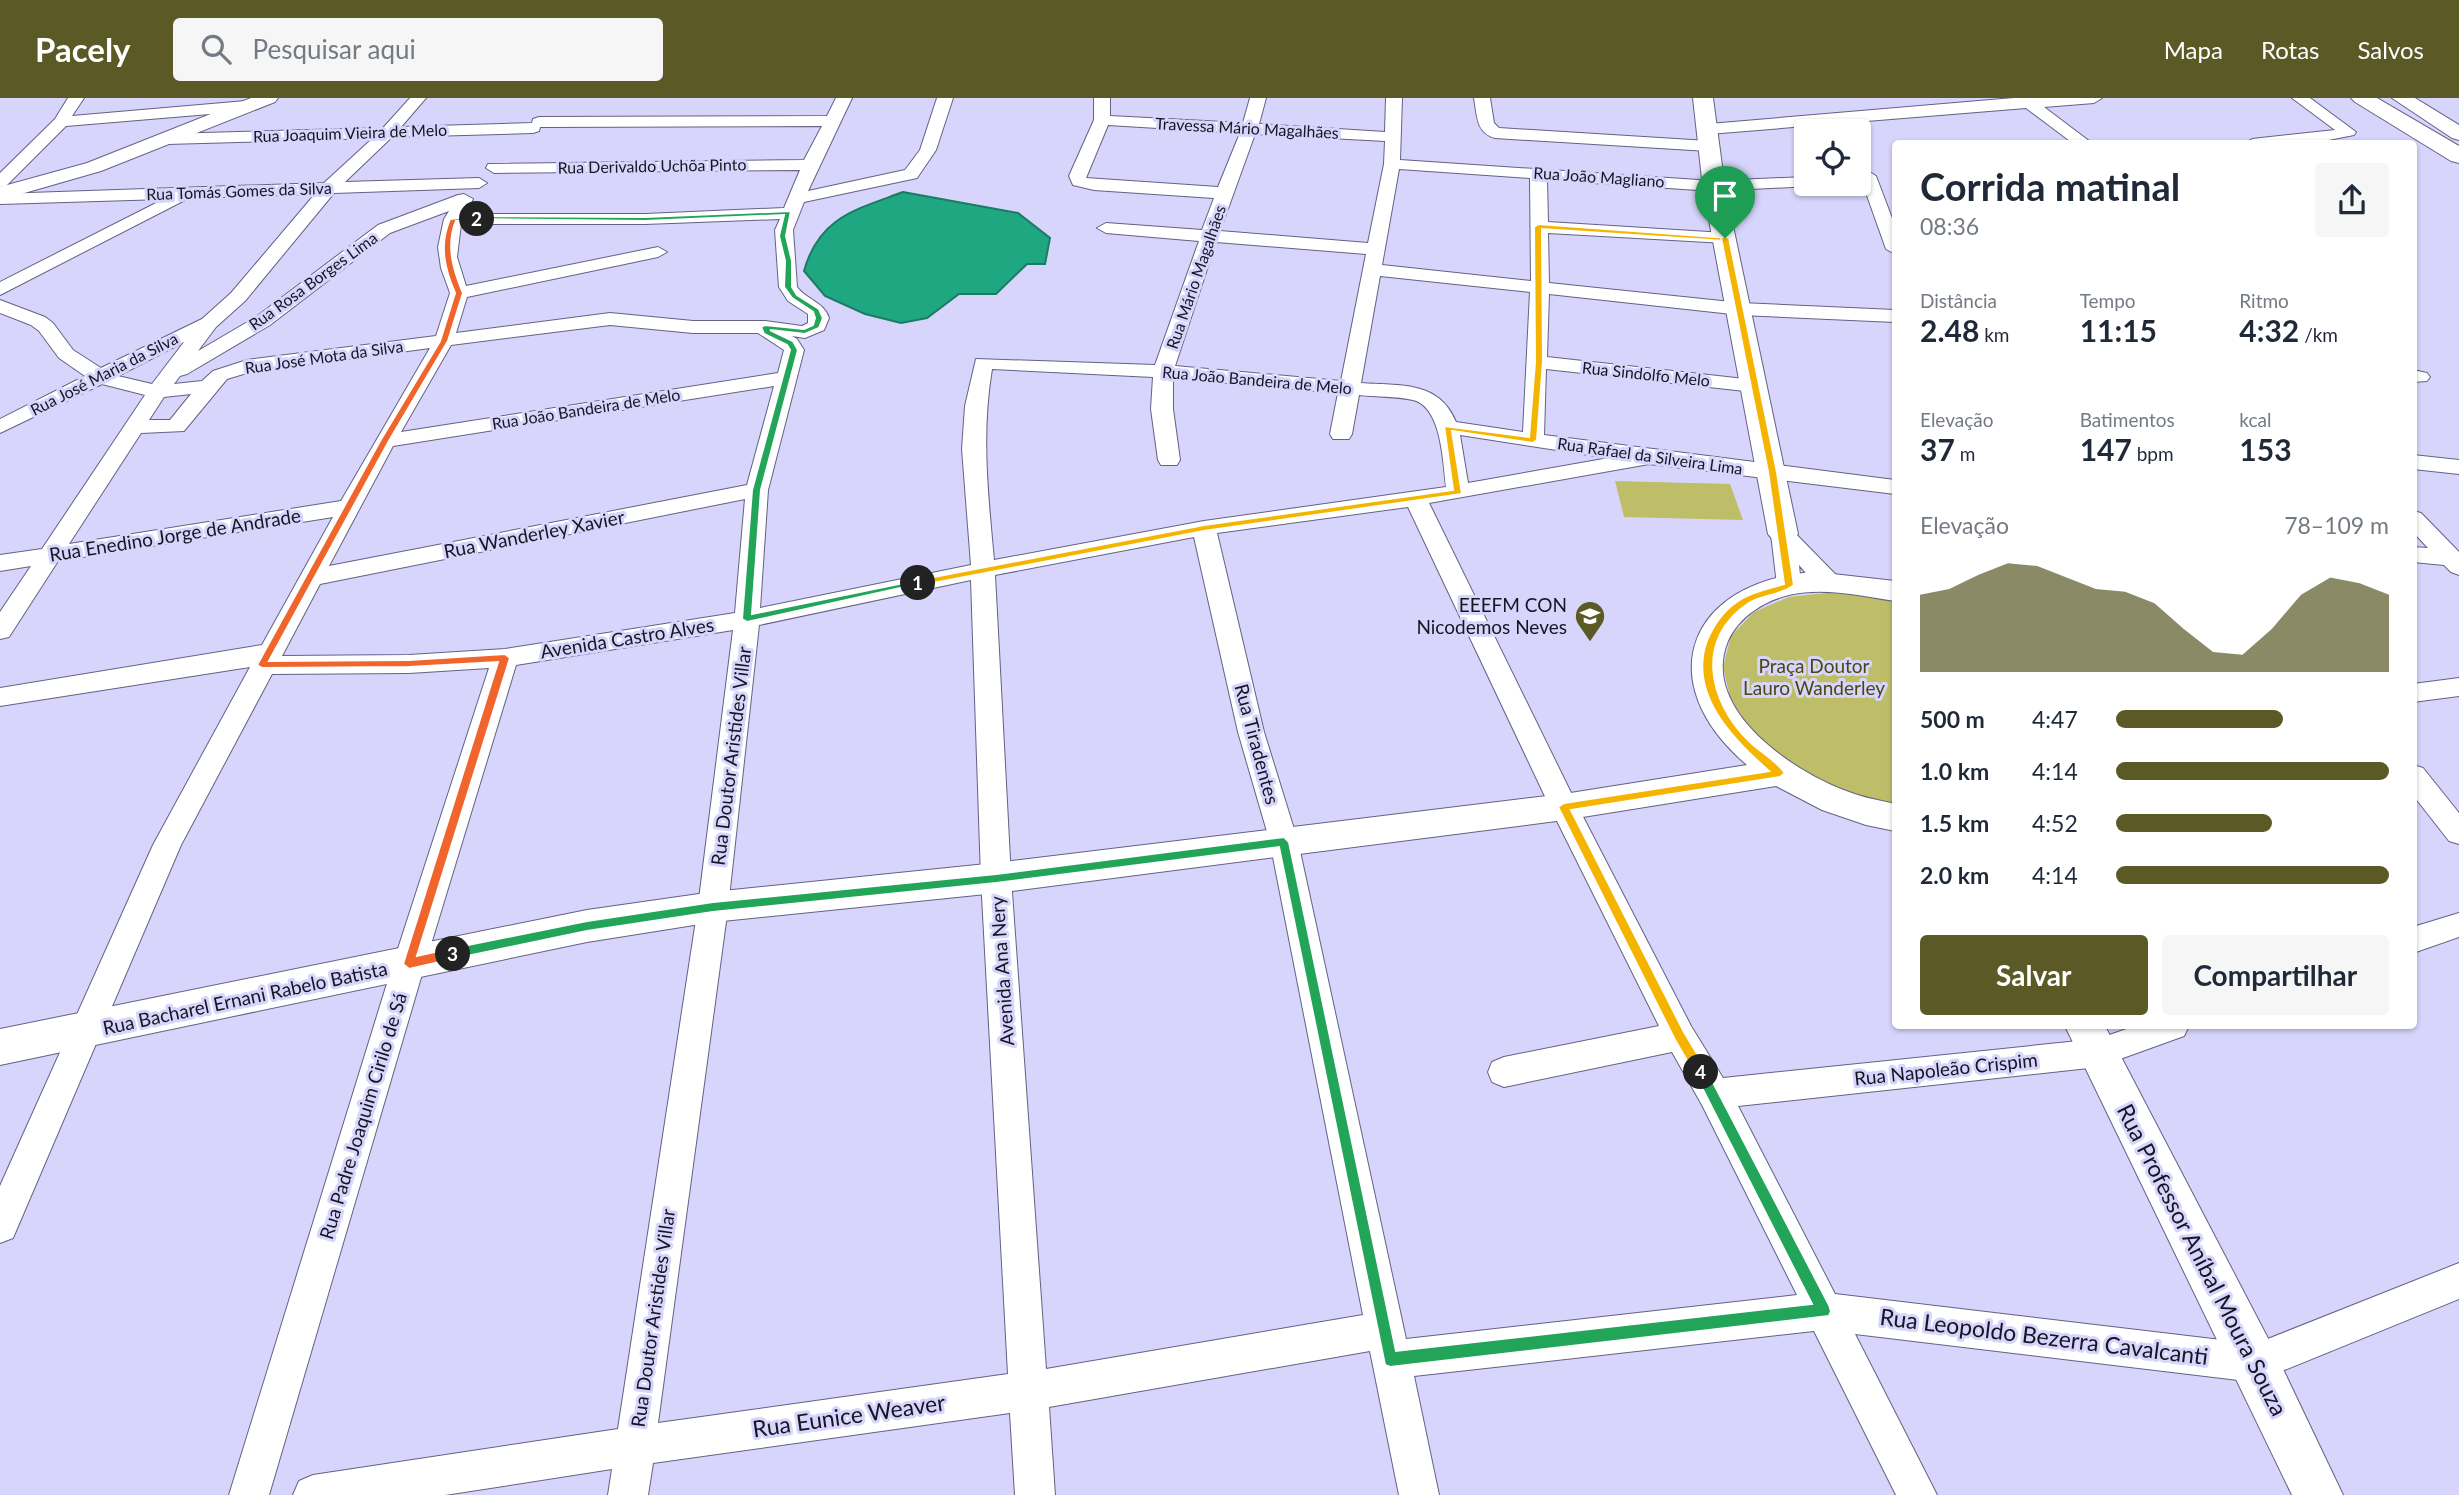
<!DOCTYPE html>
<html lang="pt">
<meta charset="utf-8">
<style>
:root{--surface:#fff;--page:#f6f6f7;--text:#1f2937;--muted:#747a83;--accent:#5b5a27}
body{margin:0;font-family:Lato,sans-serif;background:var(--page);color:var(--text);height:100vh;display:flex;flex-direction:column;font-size:26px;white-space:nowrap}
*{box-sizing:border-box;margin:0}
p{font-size:23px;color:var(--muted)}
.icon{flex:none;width:38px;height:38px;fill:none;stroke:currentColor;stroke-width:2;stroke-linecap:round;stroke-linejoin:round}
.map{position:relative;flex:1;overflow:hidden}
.panel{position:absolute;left:1892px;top:42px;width:525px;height:889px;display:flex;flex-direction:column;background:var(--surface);border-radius:7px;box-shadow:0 2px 5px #0004}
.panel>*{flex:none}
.controls{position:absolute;left:1794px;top:21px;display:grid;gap:14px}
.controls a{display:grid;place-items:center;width:77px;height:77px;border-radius:7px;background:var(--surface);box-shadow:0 2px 5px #0004;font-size:35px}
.pin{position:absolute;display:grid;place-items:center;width:60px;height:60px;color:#fff;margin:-72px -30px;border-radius:50% 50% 50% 0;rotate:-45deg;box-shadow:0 0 7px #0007}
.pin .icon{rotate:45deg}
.km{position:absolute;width:35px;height:35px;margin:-18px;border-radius:50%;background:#222;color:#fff;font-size:19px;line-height:35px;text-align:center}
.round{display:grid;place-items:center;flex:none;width:74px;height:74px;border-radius:7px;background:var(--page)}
.headline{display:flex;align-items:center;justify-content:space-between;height:119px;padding:0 28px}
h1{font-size:38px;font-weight:700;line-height:52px}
.metrics{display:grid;grid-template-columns:repeat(3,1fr);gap:10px;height:119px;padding:7px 28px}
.metrics div{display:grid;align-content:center}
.metrics b{font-size:30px;font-weight:700}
.metrics small{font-size:19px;font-weight:400}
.metrics p{font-size:19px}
.chart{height:196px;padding:14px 28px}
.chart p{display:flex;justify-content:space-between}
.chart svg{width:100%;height:126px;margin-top:7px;fill:var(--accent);opacity:.7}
.primary-button{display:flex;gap:14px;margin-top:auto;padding:14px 28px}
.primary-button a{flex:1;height:80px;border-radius:7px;background:var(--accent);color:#fff;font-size:28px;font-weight:700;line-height:80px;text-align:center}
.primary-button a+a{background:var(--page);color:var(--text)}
ul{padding:0 28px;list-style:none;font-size:23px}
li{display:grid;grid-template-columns:112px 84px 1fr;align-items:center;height:52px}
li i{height:18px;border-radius:9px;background:var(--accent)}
header{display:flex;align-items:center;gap:42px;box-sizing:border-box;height:98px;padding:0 35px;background:var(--accent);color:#fff}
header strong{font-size:33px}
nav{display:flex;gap:38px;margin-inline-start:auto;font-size:24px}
.search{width:490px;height:63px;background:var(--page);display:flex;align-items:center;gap:18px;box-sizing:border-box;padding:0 24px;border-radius:7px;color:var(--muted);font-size:26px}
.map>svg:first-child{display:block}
.green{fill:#bebd68}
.water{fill:#1ea780;stroke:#1c7b64;stroke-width:2}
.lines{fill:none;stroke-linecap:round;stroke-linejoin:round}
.minor-casing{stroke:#646183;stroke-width:2}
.tertiary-casing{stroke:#646183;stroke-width:2}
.trunk-casing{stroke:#646183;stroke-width:2}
.minor{fill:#fff;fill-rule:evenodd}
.tertiary{fill:#fff;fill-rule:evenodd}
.trunk{fill:#fff;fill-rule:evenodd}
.split-1{fill:#f5b400;stroke:#fff;stroke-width:2}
.split-2{fill:#22a559;stroke:#fff;stroke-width:2}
.split-3{fill:#f0652b;stroke:#fff;stroke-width:2}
.split-4{fill:#22a559;stroke:#fff;stroke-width:2}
.split-5{fill:#f5b400;stroke:#fff;stroke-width:2}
.labels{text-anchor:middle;stroke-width:6;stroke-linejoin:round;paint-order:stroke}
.far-street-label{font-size:16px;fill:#161522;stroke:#d8d5fc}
.street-label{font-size:19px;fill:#161522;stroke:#d8d5fc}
.poi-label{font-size:19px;fill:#161522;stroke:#d8d5fc;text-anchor:end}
.park-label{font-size:19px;fill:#49470f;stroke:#d8d5fc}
.near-street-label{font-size:23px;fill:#161522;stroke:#d8d5fc}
</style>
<header>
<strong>Pacely</strong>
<div class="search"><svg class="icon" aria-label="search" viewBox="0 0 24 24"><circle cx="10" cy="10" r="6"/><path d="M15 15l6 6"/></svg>Pesquisar aqui</div>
<nav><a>Mapa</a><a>Rotas</a><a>Salvos</a></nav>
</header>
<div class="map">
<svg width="2459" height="1397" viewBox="0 0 2459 1397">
<rect width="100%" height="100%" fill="#d8d5fc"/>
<path class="green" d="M1615,383L1730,386L1743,422L1624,419Z
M1834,494L1895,504V706L1844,694L1794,669L1756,638L1731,603L1723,569L1731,538L1754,514L1789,499Z"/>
<path class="water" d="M903,94L1018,115L1050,140L1045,166H1027L996,196H959L927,220L901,225L865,216L825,198L804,173C819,119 855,112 903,94Z"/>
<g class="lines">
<g class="minor-casing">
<path id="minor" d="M68,0H84L72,18L246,3L254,8L246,13L66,28L6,88L0,89V75L55,21Z
M410,0H426L401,29L532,25L533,21L539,19L827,18L836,0H852L808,93L905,72L920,52L937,0H953L936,52L917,80L804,104L793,132L797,189C807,202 824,204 829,220L824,232L805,240L792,238L797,241L804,252L768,392L760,510L971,467L962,351L965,308L976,261L1155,267L1199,143L1106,135L1097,130L1106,125L1202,132L1214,100L1094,92L1073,87L1069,78L1094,22V0H1110V18L1243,25L1250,0H1266L1259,26L1385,34L1386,0H1402L1400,62L1713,83L1806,79V86H1813L1812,88L1713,93L1547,82L1548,124L1725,135L1734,140L1725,145L1548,135L1549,185L1741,205L1895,212V224L1741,217L1549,196L1547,259L1754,282L1761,284L1764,288L1761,292L1754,294L1546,271L1544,337L1895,382V396L1649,366L1429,405L1578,709L1691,928L1723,980L2098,941L2135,928H2189L2184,938L2098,969L1738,1008L1835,1196L2255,1246L2459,1165V1201L2255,1284L1855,1236L1937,1397H1896L1814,1233L1414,1278L1439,1397H1399L1370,1253L1049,1309L1055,1397H1015L1010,1315L653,1365L648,1397H608L612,1371L445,1397H293L299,1383L313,1377L618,1331L698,809L733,532L516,567L425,866L269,1397H229L393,866L489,570L409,575L272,576L181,747L13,1140L0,1145V1088L153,747L250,569L0,608V590L262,547L333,419L58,463L9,539L0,541V514L31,468L0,473V457L42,451L145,297L102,286L0,335V321L85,278L59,260L39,233L31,227L0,215V202L45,219L53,225L73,252L101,270L202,221L231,195L315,96L189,100L0,197V184L164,101L0,106V96L324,85L373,40L167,46L159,41L167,36L383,30ZM1108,27L1240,35L1218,89L1086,80ZM822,28L804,62L488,66L486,70L494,75L800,72L784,110L645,116H465L473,101L464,96L458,97L378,127L256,219L198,253L216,229L245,203L334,95L479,90L487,85L479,80L345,84L392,39L533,35L539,33L540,29ZM1255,36L1385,43L1384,66L1368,145L1220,133ZM1399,71L1530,80L1531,183L1382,167ZM449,113L444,121L438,149L441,170L450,195L436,238L247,262L213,273L202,283L174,286L180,278L187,276L270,227L390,135ZM780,121L775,132L779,189L788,203L808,216V225L802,228L765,223H693L610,215L456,235L467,199L658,159L667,154L658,149L466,188L457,159L461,126H645ZM1216,144L1366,156L1341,283L1175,268ZM1380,178L1530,194L1523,334L1456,324C1439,282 1399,288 1361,285ZM610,227L693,235H758L784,252L778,275L401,334L451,247ZM184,244L152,286L118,278ZM430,250L341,403L69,446L141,335L184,333L227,281L250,274ZM992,271L1153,279L1151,311L1158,362L1161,367H1177L1180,362L1173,311V280L1338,295L1330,336L1333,341H1349L1352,336L1359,297C1376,299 1396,298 1413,302C1442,309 1443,365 1446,389L1204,423L994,462C988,397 981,336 992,271ZM774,288L747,387L329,468L393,348ZM191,296L170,322H149L164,299ZM1460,337L1609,360L1468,385ZM745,401L735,515L505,551L409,557L282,558L320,486ZM1408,409L1550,709L1659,928L1504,959L1492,964L1488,974L1492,984L1504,989L1672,954L1702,1007L1797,1197L1406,1241L1298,744L1264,634L1217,435ZM1194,439L1238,634L1270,744L1363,1217L1046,1271L1011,780L995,477ZM971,482L981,780L1008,1276L658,1325L728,809L759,527Z
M1474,0H1490L1494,25L1499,30L1708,43L1716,48L1708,53L1495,40C1476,35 1477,17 1474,0Z
M2014,0H2102L2094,5L2044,9L2093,46H2074L2026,10L1709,36L1701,31L1709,26Z
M2292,0H2310L2356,34L2354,37L2308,46H2244L2252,41L2335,32Z
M1868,73L1876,78L1895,128V156L1886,151L1860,78Z
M2413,272L2427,275L2430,279L2427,283L2413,284Z
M2413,357L2459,362V376L2413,371Z
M2413,413L2421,415L2459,454V477L2451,474L2444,467L2413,464V449L2428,450L2413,434Z
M1783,429L1791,431L1838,479L1841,485L1838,491C1819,496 1810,479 1799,467L1801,487L1798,493L1789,495L1780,493L1777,487L1771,436L1775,431Z
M2459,580V598L2413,604V586Z
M2413,667L2423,670L2459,715V746L2449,743L2413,697Z
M2459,815V839L2413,855V829Z"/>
</g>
<g class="tertiary-casing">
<path id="tertiary" d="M251,0H278L275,4L101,73L0,102V89L87,65Z
M1693,0H1713L1725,90L1798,436L1793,442L1783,445L1773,442L1768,436L1703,90Z
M2392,0H2415L2459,27V42L2452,40Z
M1815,474L1895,483V503C1861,498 1824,489 1789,497C1764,503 1739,519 1728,543C1699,612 1795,675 1849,694C1864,700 1879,702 1895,706V733L1866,727L1822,712L1776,688L1564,722L996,795L713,824L587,844L0,967V931L587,812L713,794L996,765L1564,696L1747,667C1648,583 1689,482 1815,474Z
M2065,928H2105L2272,1248L2343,1397H2292Z"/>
</g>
<g class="trunk-casing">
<path id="trunk" d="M2351,0H2377L2459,48V65L2451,63L2355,4Z"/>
</g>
<use href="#minor" class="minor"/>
<use href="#tertiary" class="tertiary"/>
<use href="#trunk" class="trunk"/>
</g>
<path class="split-1" d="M1538,126L1729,140L1725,143L1542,131L1543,264L1537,342L1533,345L1452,333L1462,396L1204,433L918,488L913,485L918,482L1204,427L1453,392L1444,328L1529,339L1535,264L1534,129Z"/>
<path class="split-2" d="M791,113L786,138L792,163V189L797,197L819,211L823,220L819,230L805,236L770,232L793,243L798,252L761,392L752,516L918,482L923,485L747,524L742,521L752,392L790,252L787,247L764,236L761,229L765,227L804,231L813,227L815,220L813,214L792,200L784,189L785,163L779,138L784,117L645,123L474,121L477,118L645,119Z"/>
<path class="split-3" d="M477,118L480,122L456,123C446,147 453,171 463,195L448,243L389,343L269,563L409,562L505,556L510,560L417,858L453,850L460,856L453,861L409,871L403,866L498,564L409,569L262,570L257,567L380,343L440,243L455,195C444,170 439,146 450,121Z"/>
<path class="split-4" d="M1284,739L1289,744L1396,1253L1812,1206L1696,978L1694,974L1701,968L1705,969L1829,1207L1831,1213L1829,1218L1390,1269L1385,1267L1279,749L996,785L713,814L587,833L453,861L447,856L453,850L587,823L713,804L996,776Z"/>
<path class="split-5" d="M1725,138L1729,140L1777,374L1794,487C1782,497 1763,497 1749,505C1695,540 1708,603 1749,643C1760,654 1776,662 1785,675L1780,679L1571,712L1684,934L1705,969L1707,974L1701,980L1696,978L1675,942L1558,709L1564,705L1769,673C1733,642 1689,597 1706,545C1713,527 1725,510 1743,500C1755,493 1771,490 1784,486L1768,374L1721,140Z"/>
<defs>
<g id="school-pin" transform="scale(1.575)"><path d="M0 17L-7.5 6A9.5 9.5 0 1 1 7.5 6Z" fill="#5b5a27" stroke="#d8d5fc"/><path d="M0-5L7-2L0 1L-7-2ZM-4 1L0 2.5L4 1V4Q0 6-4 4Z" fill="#fff"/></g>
</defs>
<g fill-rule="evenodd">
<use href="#school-pin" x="1590" y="518"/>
</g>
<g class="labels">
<g class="far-street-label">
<text transform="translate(1247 30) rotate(3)" y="6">Travessa Mário Magalhães</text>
<text transform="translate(350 35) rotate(-2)" y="6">Rua Joaquim Vieira de Melo</text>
<text transform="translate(652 68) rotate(-1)" y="6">Rua Derivaldo Uchõa Pinto</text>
<text transform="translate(1599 79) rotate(4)" y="6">Rua João Magliano</text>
<text transform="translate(239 93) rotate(-2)" y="6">Rua Tomás Gomes da Silva</text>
<text transform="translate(1196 179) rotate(-71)" y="6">Rua Mário Magalhães</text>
<text transform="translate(313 183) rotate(-36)" y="6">Rua Rosa Borges Lima</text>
<text transform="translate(324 259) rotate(-8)" y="6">Rua José Mota da Silva</text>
<text transform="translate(104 276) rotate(-27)" y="6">Rua José Maria da Silva</text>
<text transform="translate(1646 276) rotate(6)" y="6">Rua Sindolfo Melo</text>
<text transform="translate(1257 282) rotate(5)" y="6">Rua João Bandeira de Melo</text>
<text transform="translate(586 311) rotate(-9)" y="6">Rua João Bandeira de Melo</text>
<text transform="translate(1650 358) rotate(8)" y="6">Rua Rafael da Silveira Lima</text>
</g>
<g class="street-label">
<text transform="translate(534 436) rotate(-11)" y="7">Rua Wanderley Xavier</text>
<text transform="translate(175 437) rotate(-9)" y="7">Rua Enedino Jorge de Andrade</text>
<text transform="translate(627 540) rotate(-9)" y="7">Avenida Castro Alves</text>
<text transform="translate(1257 646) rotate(75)" y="7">Rua Tiradentes</text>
<text transform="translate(731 658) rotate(-83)" y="7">Rua Doutor Aristides Villar</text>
<text transform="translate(1002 873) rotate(-94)" y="7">Avenida Ana Nery</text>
<text transform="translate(245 900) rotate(-12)" y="7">Rua Bacharel Ernani Rabelo Batista</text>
<text transform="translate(1946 971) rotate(-6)" y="7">Rua Napoleão Crispim</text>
<text transform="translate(363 1018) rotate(-73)" y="7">Rua Padre Joaquim Cirilo de Sá</text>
<text transform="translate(653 1220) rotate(-82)" y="7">Rua Doutor Aristides Villar</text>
</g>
<g class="poi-label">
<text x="1567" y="514">EEEFM CON<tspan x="1567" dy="22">Nicodemos Neves</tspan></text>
</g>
<g class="park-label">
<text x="1814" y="575">Praça Doutor<tspan x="1814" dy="22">Lauro Wanderley</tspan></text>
</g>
<g class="near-street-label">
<text transform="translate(2202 1162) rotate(63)" y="8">Rua Professor Aníbal Moura Souza</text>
<text transform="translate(2044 1239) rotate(7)" y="8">Rua Leopoldo Bezerra Cavalcanti</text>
<text transform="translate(849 1318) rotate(-8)" y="8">Rua Eunice Weaver</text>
</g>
</g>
</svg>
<div class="controls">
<a><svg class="icon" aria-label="locate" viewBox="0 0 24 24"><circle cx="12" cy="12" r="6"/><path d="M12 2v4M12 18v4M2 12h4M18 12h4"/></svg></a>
</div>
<div class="pin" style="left:1725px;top:140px;background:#1e9e55"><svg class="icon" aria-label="arrive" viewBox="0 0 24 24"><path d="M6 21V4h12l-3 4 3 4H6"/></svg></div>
<b class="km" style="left:918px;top:485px">1</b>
<b class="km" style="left:477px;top:121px">2</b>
<b class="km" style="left:453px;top:856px">3</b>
<b class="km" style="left:1701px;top:974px">4</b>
<section class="panel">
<div class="headline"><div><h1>Corrida matinal</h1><p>08:36</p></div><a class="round"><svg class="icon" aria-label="share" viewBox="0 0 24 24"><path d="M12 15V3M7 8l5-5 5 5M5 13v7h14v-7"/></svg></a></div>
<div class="metrics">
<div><p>Distância</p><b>2.48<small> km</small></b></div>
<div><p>Tempo</p><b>11:15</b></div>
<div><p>Ritmo</p><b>4:32<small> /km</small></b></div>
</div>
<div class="metrics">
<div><p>Elevação</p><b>37<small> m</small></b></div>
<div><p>Batimentos</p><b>147<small> bpm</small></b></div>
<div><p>kcal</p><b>153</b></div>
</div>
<div class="chart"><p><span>Elevação</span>78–109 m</p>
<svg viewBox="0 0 160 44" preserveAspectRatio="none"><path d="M0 44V17L10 15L20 10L30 6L40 7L50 11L60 15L70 16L80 20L90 29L100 37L110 38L120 29L130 17L140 11L150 13L160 17V44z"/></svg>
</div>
<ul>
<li><b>500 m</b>4:47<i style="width:61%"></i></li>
<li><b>1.0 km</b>4:14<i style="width:100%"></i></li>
<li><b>1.5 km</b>4:52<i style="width:57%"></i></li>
<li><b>2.0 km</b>4:14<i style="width:100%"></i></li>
</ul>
<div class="primary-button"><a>Salvar</a><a>Compartilhar</a></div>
</section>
</div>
